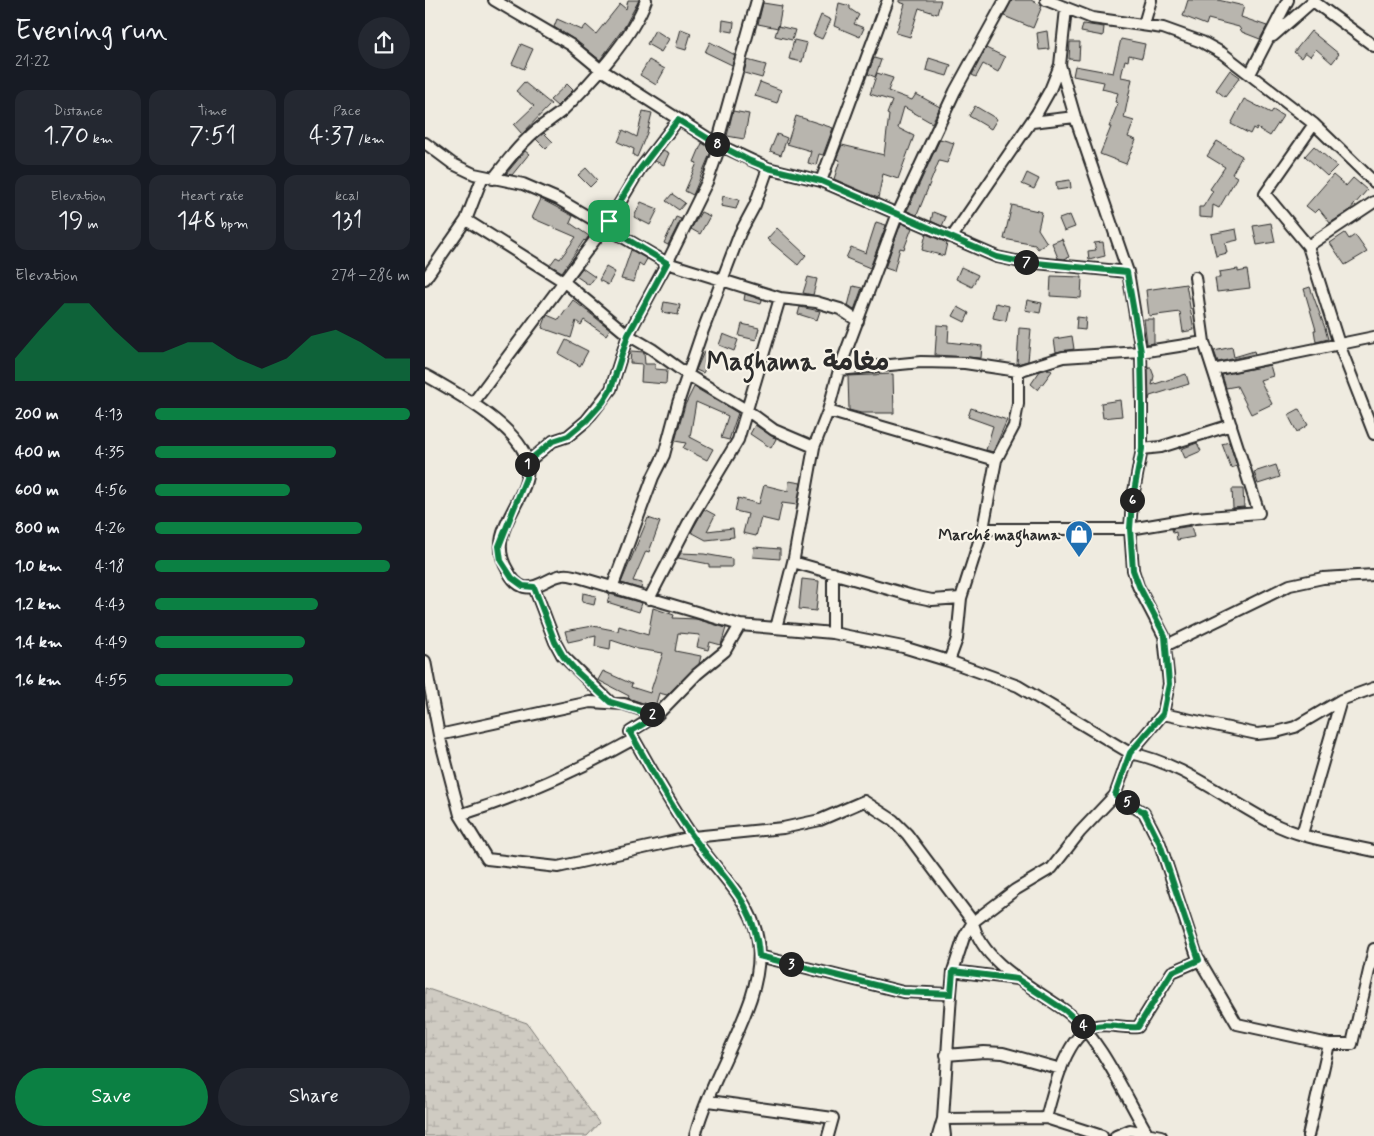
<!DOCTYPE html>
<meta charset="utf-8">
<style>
:root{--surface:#171b24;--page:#242831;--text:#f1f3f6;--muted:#9ea1a6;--accent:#0b8043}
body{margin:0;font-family:Mynerve,"Playpen Sans Arabic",sans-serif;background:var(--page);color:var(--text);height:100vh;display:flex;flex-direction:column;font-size:19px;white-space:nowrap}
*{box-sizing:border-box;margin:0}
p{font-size:16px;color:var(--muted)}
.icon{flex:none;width:28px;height:28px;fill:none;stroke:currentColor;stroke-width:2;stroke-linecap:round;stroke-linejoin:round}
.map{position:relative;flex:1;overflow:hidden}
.drawer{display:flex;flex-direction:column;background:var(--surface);width:425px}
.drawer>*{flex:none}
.pin{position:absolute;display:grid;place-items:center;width:42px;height:42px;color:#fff;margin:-21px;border-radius:10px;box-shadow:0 2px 8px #0006}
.km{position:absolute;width:25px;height:25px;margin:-12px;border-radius:50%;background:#222;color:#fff;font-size:14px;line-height:25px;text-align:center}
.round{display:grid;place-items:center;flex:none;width:52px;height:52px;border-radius:26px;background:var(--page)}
.head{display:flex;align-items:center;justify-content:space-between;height:85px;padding:0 15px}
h1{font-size:28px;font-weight:600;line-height:38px}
.figures{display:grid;grid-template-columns:repeat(3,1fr);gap:8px;height:85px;padding:5px 15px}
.figures div{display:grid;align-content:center;border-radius:12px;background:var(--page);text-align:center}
.figures b{font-size:25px;font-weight:600}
.figures small{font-size:14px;font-weight:400}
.figures p{font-size:14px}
.chart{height:140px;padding:10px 15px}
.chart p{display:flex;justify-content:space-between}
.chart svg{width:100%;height:90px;margin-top:5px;fill:var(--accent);opacity:.7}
.cta{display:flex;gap:10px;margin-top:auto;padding:10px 15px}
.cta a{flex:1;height:58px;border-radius:30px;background:var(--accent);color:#fff;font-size:20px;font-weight:600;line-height:58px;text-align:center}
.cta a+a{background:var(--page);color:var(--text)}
ul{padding:0 15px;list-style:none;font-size:16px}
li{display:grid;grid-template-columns:80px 60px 1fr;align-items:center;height:38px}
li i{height:12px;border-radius:6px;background:var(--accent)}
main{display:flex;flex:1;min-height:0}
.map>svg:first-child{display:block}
.wetland{fill:url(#wetland-marsh);stroke:#7d7b76}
.building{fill:#b8b5ae;stroke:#2b2b2b}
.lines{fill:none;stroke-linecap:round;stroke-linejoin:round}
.minor-casing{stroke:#2b2b2b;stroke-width:14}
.minor{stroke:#f7f3e8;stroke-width:10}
.route-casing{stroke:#fff;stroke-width:10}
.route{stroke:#0b8043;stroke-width:6}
.labels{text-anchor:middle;stroke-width:4.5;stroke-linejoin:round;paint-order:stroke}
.poi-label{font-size:16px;font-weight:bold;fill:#2b2b2b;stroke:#f7f3e8;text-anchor:end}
.town-label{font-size:26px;font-weight:bold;fill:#2b2b2b;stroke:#f7f3e8}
</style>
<main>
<section class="drawer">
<div class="head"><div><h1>Evening run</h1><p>21:22</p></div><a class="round"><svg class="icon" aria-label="share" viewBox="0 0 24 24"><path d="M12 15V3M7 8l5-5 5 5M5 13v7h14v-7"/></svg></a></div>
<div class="figures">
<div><p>Distance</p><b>1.70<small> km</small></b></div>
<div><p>Time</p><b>7:51</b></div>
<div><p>Pace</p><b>4:37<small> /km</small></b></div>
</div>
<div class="figures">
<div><p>Elevation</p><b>19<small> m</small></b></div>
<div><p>Heart rate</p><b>148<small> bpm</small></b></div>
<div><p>kcal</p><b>131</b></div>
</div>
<div class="chart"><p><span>Elevation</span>274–286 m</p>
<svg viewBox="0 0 160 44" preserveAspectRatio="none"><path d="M0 44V33L10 19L20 6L30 6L40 19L50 30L60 30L70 25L80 25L90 33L100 38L110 33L120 22L130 19L140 25L150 33L160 33V44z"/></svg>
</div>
<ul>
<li><b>200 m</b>4:13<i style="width:100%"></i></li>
<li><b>400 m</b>4:35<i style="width:71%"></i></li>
<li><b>600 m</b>4:56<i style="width:53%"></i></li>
<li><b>800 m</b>4:26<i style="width:81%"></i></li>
<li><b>1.0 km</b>4:18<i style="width:92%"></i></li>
<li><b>1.2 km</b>4:43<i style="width:64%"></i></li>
<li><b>1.4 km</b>4:49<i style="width:59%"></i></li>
<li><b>1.6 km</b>4:55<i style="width:54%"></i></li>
</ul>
<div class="cta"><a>Save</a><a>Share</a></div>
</section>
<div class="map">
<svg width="949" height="1136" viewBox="0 0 949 1136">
<defs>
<pattern id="wetland-marsh" width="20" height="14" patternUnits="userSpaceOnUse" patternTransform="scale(1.25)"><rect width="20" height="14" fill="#cfcbc2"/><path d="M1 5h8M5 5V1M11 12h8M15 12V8" fill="none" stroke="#b2aea7"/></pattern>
</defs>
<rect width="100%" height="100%" fill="#efebe0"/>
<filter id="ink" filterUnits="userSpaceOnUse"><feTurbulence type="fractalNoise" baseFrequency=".02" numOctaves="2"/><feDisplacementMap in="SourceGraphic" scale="10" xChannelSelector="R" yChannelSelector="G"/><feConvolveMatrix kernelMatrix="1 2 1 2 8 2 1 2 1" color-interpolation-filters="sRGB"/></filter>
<g filter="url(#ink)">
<path class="wetland" d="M0,988L102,1023L174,1123L162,1136H0Z"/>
<path class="building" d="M203,0H214L200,26L175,60L150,40L129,27L132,19L157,30L161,25L171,34L195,4L201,9Z
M474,0H516L512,14L494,8L485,37L471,33L480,4L474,2Z
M587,0H606L617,6L608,28L579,16Z
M763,0H793L819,6L816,17L842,26L835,39L817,32L814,27L783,19L781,25L758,16Z
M338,3L357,6L353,28L333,24Z
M414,3L425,6V9L434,15L429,24L439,28L435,37L409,26Z
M396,15L406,20L397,39L388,35Z
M298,20L309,22L308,32L297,30Z
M658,24L679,27L678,36L656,32Z
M353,26L370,30L367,40L350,36Z
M256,29L266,33L261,50L251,47Z
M230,30L244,39L236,52L222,44Z
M622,31L624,49L614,50L612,33Z
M886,31L914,54L907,63L891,49L885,56L880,52L876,58L869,52Z
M696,39L720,44L717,58L704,55L703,61L700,60L696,77L707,79L699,118L709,121L703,137L711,140L701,164L675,154L686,127H684L693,103L690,102L693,93L677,89L679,82L648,76L650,66L688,73Z
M369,40L382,43L377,62L364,59Z
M285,42L310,55L307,65L280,52Z
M645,42H655L654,60L644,59Z
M96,44L108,49L99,69L87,64Z
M561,48L580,57L573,72L558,64L551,77L547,75Z
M449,58L456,60L450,77L443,74Z
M504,58L526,65L522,76L501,70Z
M224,60L240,69L231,85L215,75Z
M322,60L341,65L337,78L319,73Z
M805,70L815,77L800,97L791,90Z
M452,73L468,78L463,91L487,100L491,94L515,107L507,123L479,107L473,128L489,136L473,179L458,174L453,198L409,179L415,160L411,159L417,145L459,155L464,115L462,114L467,101L445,94Z
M99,82L126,104L97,134L89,125L109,106L91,91Z
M335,82L356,90L352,103L330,96Z
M142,84L148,90L132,106L125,100Z
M819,99L846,113L848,110L858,116L845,136L832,128L831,130L828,128L825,134L806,124Z
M550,106L572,119L566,129L544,116Z
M218,111L227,113L222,133L212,157L208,155L209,149L193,142L198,130L212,137Z
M308,111L324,114L319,139L302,136Z
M371,116L408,128L398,155L394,154L391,165L383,163L386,151L362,144Z
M119,133L128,142L121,149L111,139Z
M352,134L362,138L356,155L345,151Z
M515,139L529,143L522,163L514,161L492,215L482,211Z
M792,141L817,156L807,174L812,177L794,208L788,205L787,218L774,217V207H778L788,191L785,189L800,167L782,156Z
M277,143L287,149L268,195L260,191L272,163L269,162Z
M889,146L912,166L902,176L880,156Z
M238,150L244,153L239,165L230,161Z
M100,151L104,154L87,175L81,174Z
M161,168L172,180L165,187L153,175Z
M602,173L614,179L609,189L597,184Z
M908,175L921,186L928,178L942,190L924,211L905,223L894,209L890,213L881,206Z
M645,180L646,188L632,190L631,182Z
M247,194L260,203L254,210L241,201Z
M298,196L314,200L311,209L296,206Z
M116,199L148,216L145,223L164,236L160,241L159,240L137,272L125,265L131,257L135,259L151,237L107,218Z
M216,202L233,209L225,225L209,217Z
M587,205L617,212L613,229L622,243L613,249L610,245L579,239Z
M276,212L285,216L275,234L266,229Z
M508,212L521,217L517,226L506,221Z
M645,215L650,227L639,231L634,219Z
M251,217L256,219L243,245L239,243Z
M451,222L461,225L445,268L421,258L426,247L441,253Z
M476,223L487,228L479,249L475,248L469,271L460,268Z
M846,223L850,242L832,245L828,226Z
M352,228L381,255L373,265L342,239Z
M811,229L813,240L800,243L802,253L791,256L786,234Z
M920,233L924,239L930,235L942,252L920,265L905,243Z
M501,234L522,243L519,256L497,250Z
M637,239L644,257L639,259L633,258L627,243Z
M678,242L680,256L664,260L663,251L671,250L669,243Z
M206,250L222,259L218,266L214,263L209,282L196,279Z
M181,267L190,272L183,285L174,280Z
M536,267L553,275L547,287L531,279Z
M157,268L170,277L164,285L151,276Z
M813,269V272L822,270L825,288L792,292L790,278H795L794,272Z
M626,276L657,277L656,298L625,296Z
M383,277L392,279L388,295L378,293Z
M761,284L769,330L758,332L755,312L724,316L721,290Z
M428,286L437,288L429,310L423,306Z
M885,287L900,328L903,339L891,342L889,330H891L879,289Z
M320,294L337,300L336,304L319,300Z
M148,300L185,329L181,335L159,320L156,325L151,321L146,338L117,328L122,315L134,320Z
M602,300L617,303L615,313L600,310Z
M239,302L255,305L253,315L237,312Z
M571,303L584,306L581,321L568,318Z
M375,307L395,311L392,320L373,314Z
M533,307L544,313L540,322L528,316Z
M652,317L661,318L660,330L651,329Z
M719,319H729V343L722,344Z
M317,324L334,328L331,340L314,336Z
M512,325L524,326L523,342L557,346L556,358L510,355Z
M594,328L606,329L603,361L592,364Z
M298,334L313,340L309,351L294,345Z
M647,336L649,349L631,352L629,339Z
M141,340L163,351L155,366L134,354Z
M807,347L809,357L829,351L830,354L793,362L789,351Z
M206,351L219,352L220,364H230V369L242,370L241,384L216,382L217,364L205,363Z
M279,352L287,356L278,373L271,370Z
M845,365L848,376L835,380L847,404L826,414L812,386L801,388L797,375Z
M723,368H726L729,376L727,385L761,374L764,384L725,396L724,400Z
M623,369L627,371L613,390L606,384L615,371Z
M468,374L469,413H436L424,410L423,376Z
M269,387L313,413L304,440L296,438L303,416L271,402L265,437L288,449L282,460L258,448L261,443L250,441L260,405Z
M695,400L697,416L678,418L676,403Z
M546,408L582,420L568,452L561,450L568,426L543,417Z
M874,409L883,425L872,432L863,415Z
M330,425L351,439L346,448L325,434Z
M804,442L812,466L806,468L797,444Z
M772,443L776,451L760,458L756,449Z
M851,465L855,477L833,484L829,472Z
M364,481L376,483L372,505L357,503L353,522L336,518L331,536L318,533L323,514L310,511L313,498L334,504L339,485L363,491Z
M807,489H818L819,507L808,508Z
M279,509L290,515L282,531L308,528L309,537L281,540L266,532Z
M223,518L235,522L224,552L221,551L208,581L217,583L216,589L196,583Z
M766,526L769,537L752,540L751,532L748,533L747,529Z
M329,547L355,549V559L328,557Z
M256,553L279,554L307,559V567H284V564L253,558Z
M377,579L394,581L391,611L374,609Z
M158,593L171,596L169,605L157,602Z
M185,594L217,603L214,612L182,602Z
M228,608L249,615L248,618L271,619L301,628L296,645L285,642L283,650L272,647L275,635L253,633L250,651L276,656L274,664L242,695L234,693L230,707L203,698L204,696L173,680L178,671L207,684L206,687L225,693L238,653L213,649L186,640L185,649L170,646L171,636L143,642L140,631L168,626L193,631L194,626L223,635Z"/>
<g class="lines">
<g class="minor-casing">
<path id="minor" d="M69,0L146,45L175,69L292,144L343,168L396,181L572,257L591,261L703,272
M621,0L667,18L738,28L777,42L797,53L889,124L949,182
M888,1L949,46
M719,24L726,0
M848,36L889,0
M825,74L863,0
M607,122L650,117
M889,124L840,194L883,246L914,344L949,434
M0,143L28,164L49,174L98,184L133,199L242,263L355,298L391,302L415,309L433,321
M292,144L332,0
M68,179C79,165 90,150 103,138C113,127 125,121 136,112C165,84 208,37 221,0
M396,181L463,0
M41,220L138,281L203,335L227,349L263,375L323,411L349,430L389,447
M527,237L612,113L625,90L635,65L641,9
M883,246L949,202
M0,279L41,220L58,176
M414,370L496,362L540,363L593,371L638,357L716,352L779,342
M788,370L949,337
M0,375C28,391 95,427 102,461C110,498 57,529 83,571C86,577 92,585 99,587C112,590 125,576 138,575C143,574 148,576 153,577L315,625L408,633L478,647L524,661L593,686L705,753C757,763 799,798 845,822C877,839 915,843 949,851
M48,403L184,221L215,169L253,120
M403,411L571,460
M717,449L736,447L806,425
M103,462L128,441L143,436L161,421L186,389L203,335L242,263L283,180L295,146
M558,529H705L770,518L834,513L779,342L770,277
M368,562L488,596L507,600L536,598
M408,573V633
M109,587L130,642L137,655L185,702
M187,588L228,477L239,455L253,403L275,338L315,233L330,205L343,168
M224,599L266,518L313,440L355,298
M351,628L369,558L389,447L403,411L414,370L473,213L530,91L580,0
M740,646L865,585L898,578L949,575
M0,661L14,735L35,815L62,859L133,867L268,837L358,828L395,820L439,801L468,820L482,834L548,922C556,963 611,989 642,1012C674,1036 700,1095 721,1131
M524,661L532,639L536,598L558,529L571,460L589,426L593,404V371
M738,714L832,734L851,732L870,727L916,700L949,688
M14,735L165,702L199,704L232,715
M690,795L719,813L726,826L735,844L772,956L812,1024L904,1044H927L949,949
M35,815C95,796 154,770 209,739
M877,834L916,700
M334,956L478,992L526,994
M528,971L592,979
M521,1055L559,1052L578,1053L636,1069
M284,1101L408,1118L403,1136
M621,1118C628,1093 640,1037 667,1027C682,1022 698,1029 713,1027L747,972L775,960
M270,1136C283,1088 310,1045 326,998C352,918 309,895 268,837C245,804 225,767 205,732L232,715L272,674L300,651L315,625
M513,1136L518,1119L621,1118L677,1136
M520,1136L518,1119L526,994L528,971L539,937L548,922L590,890L627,868L655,832L690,795L705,753L738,714L744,684L739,636L713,586L708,570L705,529L707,502L717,449V404L716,352L703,272L650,117L635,65
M691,1136L705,1130L736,1136
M883,1136L904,1044"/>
</g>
<use href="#minor" class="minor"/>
</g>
</g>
<g class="lines" filter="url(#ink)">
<g class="route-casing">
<path id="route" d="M253,120L292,144L323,160L343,168L396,181L572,257L591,261L702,272L716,352L717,404V449L707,502L705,529L708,570L714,586L740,636L744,684L738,714L705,753L690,795L719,812L735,844L774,960L747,972L713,1027C696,1029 678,1020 662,1030L641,1011L592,979L528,971L526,994L478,992L334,956C331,902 298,879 269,838C245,805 225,767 205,732L232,716L185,702L152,672L138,656L130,642L109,587L98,586L87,578L76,561L74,546L101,478L102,462L128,441L143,436L161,421L178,402L186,389L203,335L242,263L180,226L215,169Z"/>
</g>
<use href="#route" class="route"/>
</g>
<defs>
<g id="shop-pin" transform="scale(1.4375)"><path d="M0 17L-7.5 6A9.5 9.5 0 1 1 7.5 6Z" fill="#1f6fb2" stroke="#f7f3e8"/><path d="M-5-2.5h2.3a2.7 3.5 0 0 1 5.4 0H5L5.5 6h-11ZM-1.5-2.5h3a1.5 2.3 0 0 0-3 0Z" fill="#fff"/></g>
</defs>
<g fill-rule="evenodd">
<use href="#shop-pin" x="654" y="534"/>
</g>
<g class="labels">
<g class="poi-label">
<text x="635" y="540">Marché maghama</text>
</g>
<g class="town-label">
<text x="373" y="370">Maghama مغامة</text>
</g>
</g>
</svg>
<div class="pin" style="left:184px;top:221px;background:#1e9e55"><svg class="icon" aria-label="arrive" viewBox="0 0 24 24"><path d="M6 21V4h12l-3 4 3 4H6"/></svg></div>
<b class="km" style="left:102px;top:464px">1</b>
<b class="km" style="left:227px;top:714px">2</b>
<b class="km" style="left:366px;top:964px">3</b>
<b class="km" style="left:658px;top:1026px">4</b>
<b class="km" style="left:702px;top:802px">5</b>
<b class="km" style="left:707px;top:500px">6</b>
<b class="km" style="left:601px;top:262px">7</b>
<b class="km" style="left:292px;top:144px">8</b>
</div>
</main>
